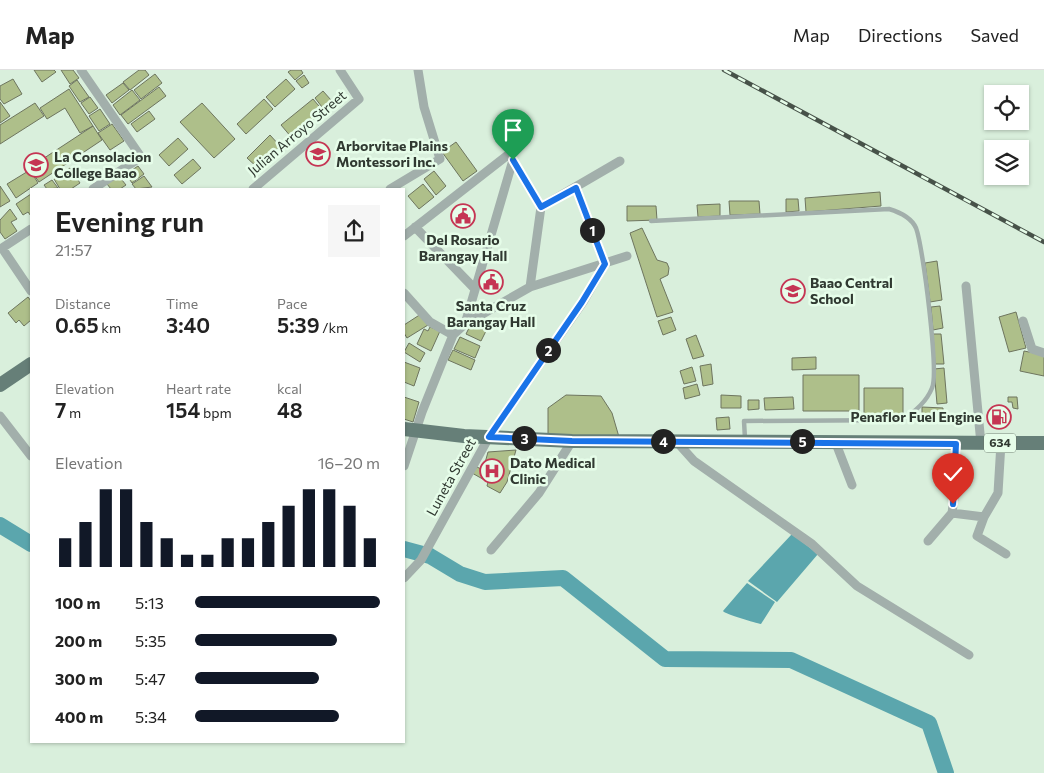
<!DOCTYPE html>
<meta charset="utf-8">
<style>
:root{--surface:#fff;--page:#f6f6f6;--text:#222;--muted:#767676;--line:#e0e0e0;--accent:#111827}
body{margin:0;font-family:Commissioner,sans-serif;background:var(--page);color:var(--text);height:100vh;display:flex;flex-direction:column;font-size:19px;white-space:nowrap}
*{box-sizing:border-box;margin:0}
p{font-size:16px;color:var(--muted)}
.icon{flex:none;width:28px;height:28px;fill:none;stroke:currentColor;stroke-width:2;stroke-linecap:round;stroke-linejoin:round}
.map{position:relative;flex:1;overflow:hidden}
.details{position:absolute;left:30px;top:118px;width:375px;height:555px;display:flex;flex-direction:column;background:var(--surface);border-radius:0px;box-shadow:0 1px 4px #0004}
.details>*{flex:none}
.buttons{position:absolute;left:984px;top:15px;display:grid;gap:10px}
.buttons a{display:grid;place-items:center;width:45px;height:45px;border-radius:0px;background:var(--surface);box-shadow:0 1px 4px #0004;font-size:25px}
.pin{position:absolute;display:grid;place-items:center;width:42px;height:42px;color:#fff;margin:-51px -21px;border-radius:50% 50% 50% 0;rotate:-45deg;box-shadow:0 0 5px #0007}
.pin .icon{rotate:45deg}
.km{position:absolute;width:25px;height:25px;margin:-12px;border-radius:50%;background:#222;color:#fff;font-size:14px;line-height:25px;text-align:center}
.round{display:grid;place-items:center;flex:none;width:52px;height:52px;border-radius:0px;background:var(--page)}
.headline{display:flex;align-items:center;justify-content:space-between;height:85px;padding:0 25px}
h1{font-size:28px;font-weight:600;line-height:38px}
.stats{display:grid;grid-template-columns:repeat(3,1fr);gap:8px;height:85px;padding:5px 25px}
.stats div{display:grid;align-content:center}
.stats b{font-size:21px;font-weight:600}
.stats small{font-size:14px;font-weight:400}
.stats p{font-size:14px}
.chart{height:140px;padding:10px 25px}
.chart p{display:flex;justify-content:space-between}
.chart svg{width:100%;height:90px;margin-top:5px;stroke:var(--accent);stroke-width:6}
ul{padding:0 25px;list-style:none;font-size:16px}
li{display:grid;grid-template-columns:80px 60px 1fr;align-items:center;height:38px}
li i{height:12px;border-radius:6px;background:var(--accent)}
header{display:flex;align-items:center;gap:30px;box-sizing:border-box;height:70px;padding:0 25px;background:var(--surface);border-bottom:1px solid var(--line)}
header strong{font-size:24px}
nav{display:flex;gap:28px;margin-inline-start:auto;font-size:18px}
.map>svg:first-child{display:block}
.water{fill:#5ba6ad}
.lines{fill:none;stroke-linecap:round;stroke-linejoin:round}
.river{stroke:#5ba6ad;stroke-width:16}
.building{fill:#aebf8a;stroke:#6e755f}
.lane{stroke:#a2afab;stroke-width:4.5}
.street{stroke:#a2afab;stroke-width:9}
.primary{stroke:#667f78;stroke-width:14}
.rail-casing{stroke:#475249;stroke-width:4.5}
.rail{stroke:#e6fde9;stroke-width:2.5;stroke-dasharray:8;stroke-linecap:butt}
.route-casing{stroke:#fff;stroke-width:10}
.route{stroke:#1a73e8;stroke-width:6}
.labels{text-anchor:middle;stroke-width:5;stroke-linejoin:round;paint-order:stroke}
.shield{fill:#e6fde9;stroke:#677468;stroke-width:1}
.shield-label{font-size:12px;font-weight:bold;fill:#303931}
.street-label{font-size:14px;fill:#303931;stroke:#e6fde9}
.poi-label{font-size:14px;font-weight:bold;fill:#303931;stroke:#e6fde9;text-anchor:start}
</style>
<header>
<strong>Map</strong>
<nav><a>Map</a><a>Directions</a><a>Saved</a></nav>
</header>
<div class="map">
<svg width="1044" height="703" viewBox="0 0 1044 703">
<rect width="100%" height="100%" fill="#d9efdc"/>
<path class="water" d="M792,464L818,484L777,532L748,511Z
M747,513L775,532L761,554C756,553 725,544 723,541Z"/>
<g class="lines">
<path class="river" d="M0,455L31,474
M404,479L430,486L460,504L485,512L563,508L665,589L791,590L929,653L946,703"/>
</g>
<path class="building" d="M34,0H54L56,2L42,12Z
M61,0H73L79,8L70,14Z
M139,0H145L149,5L130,20L123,12Z
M291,0H301L303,3L295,10L288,2Z
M155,4L162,13L141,29L134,20Z
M304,5L309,13L302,18L296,11Z
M13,9L22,24L4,34L0,29V16Z
M286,9L295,19L275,37L266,27Z
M77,10L89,27L80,32L69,16Z
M123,13L129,20L112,33L106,25Z
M159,17L166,26L128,54L121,45Z
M69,19L93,56L80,63L65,38L47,49L40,38Z
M132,20L140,30L120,45L113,35Z
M323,21L331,30L322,37L315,28Z
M90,27L98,38L89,44L81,33Z
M264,29L273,39L246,64L237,54Z
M313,29L324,42L292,68L281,55Z
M0,32L10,46L0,53Z
M35,33L44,46L0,74V55Z
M202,33L235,69L214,88L180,52Z
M100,39L110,54L99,61L89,46Z
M149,41L155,49L137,62L131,54Z
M112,54L124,71L110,80L98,63Z
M93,56L102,70L39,112L29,98Z
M270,65L280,76L258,98L247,88Z
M178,68L188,79L169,96L159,85Z
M456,72L477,101L463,111L442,82Z
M193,89L201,98L182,114L174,105Z
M138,96L144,104L132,113L126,104Z
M70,98L80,113L71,119H60L54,109Z
M30,100L38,113L16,128L7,114Z
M434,101L446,116L436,125L424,109Z
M118,105L126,115L120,119H111L107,114Z
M144,106L152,117L136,119L132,114Z
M52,110L58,118L47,119L44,115Z
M423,114L434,127L419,139L408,126Z
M0,116L10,131L0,137Z
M880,122L881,136L806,142L805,128Z
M31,124V146L28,142L23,145L16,134Z
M786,129H798L799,141L786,142Z
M729,131H759L760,144L730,145Z
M720,134V146L698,147L697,135Z
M627,136H656L657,150L627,151Z
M10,139L17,149L11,152L17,161L5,169L0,162V150Z
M642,158L657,190L667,193L669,198L668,205L660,209L673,242L657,247L630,163Z
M937,191L942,230L930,232L925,193Z
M28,227L31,231V250L24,256L19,250L16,253L8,243Z
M940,236L943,258L933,260L931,237Z
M1016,242L1026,278L1009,282L999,247Z
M421,244L428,255L407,268L404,263V255Z
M671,247L676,260L663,265L658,251Z
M471,254L486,261L481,271L466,264Z
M430,257L440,261L431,281L417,274L424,259L428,261Z
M933,264H941L944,294H935Z
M696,265L704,286L693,289L686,269Z
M460,267L480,276L475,288L454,279Z
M409,273L425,283L420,292L404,282Z
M453,280L475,290L471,300L448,290Z
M1024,281L1044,285V306L1020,301Z
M816,287V299L792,300V288Z
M404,292L420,298L414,316L404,312Z
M711,294L713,314L703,316L700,296Z
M692,297L696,311L684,314L680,301Z
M944,298L947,333L937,334L934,299Z
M803,305H859V341H803Z
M697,314L700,325L685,329L683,318Z
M864,318H903V345H864Z
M566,325L601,326L612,343L619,367L548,366V338Z
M721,325L741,326V338H721Z
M404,327L419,332L413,352L404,349Z
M793,327L794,339L765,340L764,328Z
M1008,327H1017L1018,339L1013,338L1012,332H1008Z
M748,330H759V339L748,340Z
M922,337L943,338V348L922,347Z
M1003,339L1005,354L995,356L994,340Z
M729,347L730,359L717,360L716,348Z
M516,380L507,412L500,423L487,416L488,412L472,403L477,397L483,400L488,382Z"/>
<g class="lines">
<path class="lane" d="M651,151L889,139C899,142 911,147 916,158C923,176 939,303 932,318C926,333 915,342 901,350L744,351L745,369"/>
<path class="street" d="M81,0L141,87L93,119
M253,119L359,29L340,0
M390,119L440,89L424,37L418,0
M541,137L620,91
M415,157L475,219
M31,159L2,178L31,221
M404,166L509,84L541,137L530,217
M966,216L981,374
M404,223L430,252L453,265
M1023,251L1032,279L1044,283
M465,254L513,90
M0,346L31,386
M676,371L694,391L812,474L857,516L969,585
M835,371L852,415
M1001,373L998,423L984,447L977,466L1006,484
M404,396L422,342L453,265L465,254L530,217L627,186
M952,443L984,447
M928,471L952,443L955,420L956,374
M491,480L539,423L572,371
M404,508L421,490L489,367L583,232L605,194L576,118"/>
<path class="primary" d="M0,315L31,294
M404,359L464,366L572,371L1044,373"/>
<g class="rail-casing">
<path id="rail" d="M724,0L1044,172"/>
</g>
<use href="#rail" class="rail"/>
</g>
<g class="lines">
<g class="route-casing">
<path id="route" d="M513,90L541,137L576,118L605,194L582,232L489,367L572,371L956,374L953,434"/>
</g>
<use href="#route" class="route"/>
</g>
<defs>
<g id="school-ring" transform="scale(1.25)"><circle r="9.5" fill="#e6fde9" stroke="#c53553" stroke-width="1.5"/><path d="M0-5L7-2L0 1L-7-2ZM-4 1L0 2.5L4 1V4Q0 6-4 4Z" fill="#c53553"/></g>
<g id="university-ring" transform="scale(1.25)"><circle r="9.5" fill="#e6fde9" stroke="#c53553" stroke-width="1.5"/><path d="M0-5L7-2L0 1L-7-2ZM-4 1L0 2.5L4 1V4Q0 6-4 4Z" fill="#c53553"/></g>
<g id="civic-ring" transform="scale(1.25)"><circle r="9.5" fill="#e6fde9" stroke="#c53553" stroke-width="1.5"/><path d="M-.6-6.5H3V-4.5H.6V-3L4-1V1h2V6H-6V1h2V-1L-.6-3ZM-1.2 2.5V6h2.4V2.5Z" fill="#c53553"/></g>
<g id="fuel-ring" transform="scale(1.25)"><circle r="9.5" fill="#e6fde9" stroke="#c53553" stroke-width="1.5"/><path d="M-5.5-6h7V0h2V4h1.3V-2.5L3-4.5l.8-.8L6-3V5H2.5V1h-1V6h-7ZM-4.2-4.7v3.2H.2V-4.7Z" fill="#c53553"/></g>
<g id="hospital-ring" transform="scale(1.25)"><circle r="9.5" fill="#e6fde9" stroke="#c53553" stroke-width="1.5"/><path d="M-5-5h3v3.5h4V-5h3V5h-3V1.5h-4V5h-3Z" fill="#c53553"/></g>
</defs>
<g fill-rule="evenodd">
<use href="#school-ring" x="318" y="84"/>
<use href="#university-ring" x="36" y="95"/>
<use href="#civic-ring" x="463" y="146"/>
<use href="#civic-ring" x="491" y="212"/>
<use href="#school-ring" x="793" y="221"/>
<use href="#fuel-ring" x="999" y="347"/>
<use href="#hospital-ring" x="492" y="401"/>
</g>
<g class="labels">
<rect class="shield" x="984" y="363.5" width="32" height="19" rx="4"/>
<g class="shield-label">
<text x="1000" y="377">634</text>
</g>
<g class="street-label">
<text transform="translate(297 63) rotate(-40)" y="5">Julian Arroyo Street</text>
<text transform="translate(451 407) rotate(-61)" y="5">Luneta Street</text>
</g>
<g class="poi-label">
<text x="336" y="81">Arborvitae Plains<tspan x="336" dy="16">Montessori Inc.</tspan></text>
<text x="54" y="92">La Consolacion<tspan x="54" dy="16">College Baao</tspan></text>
<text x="463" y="175" text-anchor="middle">Del Rosario<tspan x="463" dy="16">Barangay Hall</tspan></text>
<text x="810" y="218">Baao Central<tspan x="810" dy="16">School</tspan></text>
<text x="491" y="241" text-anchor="middle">Santa Cruz<tspan x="491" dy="16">Barangay Hall</tspan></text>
<text x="982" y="352" text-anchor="end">Penaflor Fuel Engine</text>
<text x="510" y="398">Dato Medical<tspan x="510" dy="16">Clinic</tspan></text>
</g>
</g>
</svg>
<div class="buttons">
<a><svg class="icon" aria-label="locate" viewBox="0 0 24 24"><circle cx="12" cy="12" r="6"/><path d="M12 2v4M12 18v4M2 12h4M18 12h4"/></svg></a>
<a><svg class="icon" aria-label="layers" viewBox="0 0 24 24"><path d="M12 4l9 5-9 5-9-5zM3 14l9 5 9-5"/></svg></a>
</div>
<div class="pin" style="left:513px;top:90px;background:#1e9e55"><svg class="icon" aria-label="arrive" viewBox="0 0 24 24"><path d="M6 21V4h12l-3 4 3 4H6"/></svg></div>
<div class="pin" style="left:953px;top:434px;background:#d93025"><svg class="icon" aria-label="check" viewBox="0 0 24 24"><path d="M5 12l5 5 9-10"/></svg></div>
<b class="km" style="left:592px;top:160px">1</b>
<b class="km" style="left:548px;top:280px">2</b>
<b class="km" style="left:524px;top:368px">3</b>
<b class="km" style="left:663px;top:371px">4</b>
<b class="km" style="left:802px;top:371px">5</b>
<section class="details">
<div class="headline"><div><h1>Evening run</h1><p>21:57</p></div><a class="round"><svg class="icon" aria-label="share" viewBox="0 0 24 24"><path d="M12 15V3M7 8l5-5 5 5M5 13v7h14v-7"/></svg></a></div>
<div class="stats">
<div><p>Distance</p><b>0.65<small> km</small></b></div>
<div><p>Time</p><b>3:40</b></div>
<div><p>Pace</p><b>5:39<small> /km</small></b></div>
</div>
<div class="stats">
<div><p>Elevation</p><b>7<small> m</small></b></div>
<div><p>Heart rate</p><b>154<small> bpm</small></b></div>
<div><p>kcal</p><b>48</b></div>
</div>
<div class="chart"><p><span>Elevation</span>16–20 m</p>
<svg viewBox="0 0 160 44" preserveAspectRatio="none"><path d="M5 44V30M15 44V22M25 44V6M35 44V6M45 44V22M55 44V30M65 44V38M75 44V38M85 44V30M95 44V30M105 44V22M115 44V14M125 44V6M135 44V6M145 44V14M155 44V30"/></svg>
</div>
<ul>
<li><b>100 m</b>5:13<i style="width:100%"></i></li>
<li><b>200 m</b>5:35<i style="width:77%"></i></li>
<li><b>300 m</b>5:47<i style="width:67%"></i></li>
<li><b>400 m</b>5:34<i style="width:78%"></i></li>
</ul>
</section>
</div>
